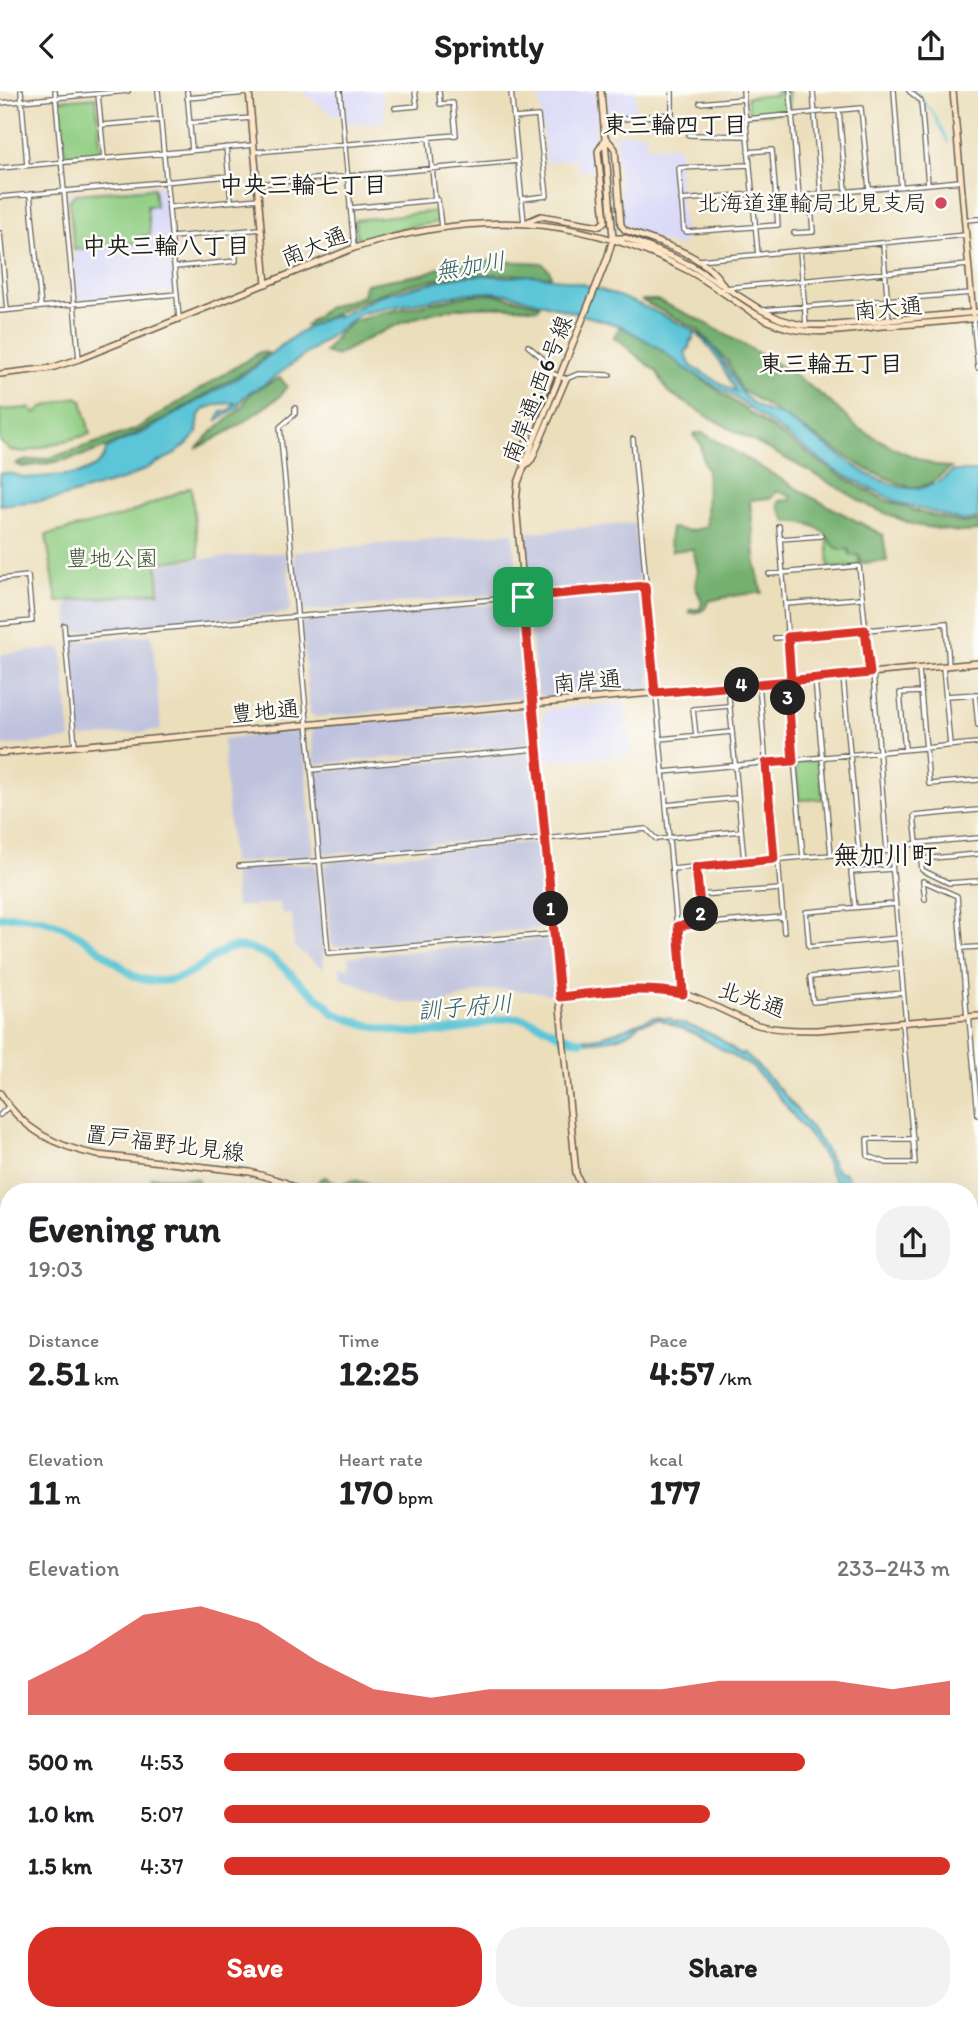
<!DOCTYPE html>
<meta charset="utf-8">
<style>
:root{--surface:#fff;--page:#f2f2f2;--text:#202124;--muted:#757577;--accent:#d93025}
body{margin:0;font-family:Itim,"Klee One",sans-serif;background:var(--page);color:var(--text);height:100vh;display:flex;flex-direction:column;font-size:26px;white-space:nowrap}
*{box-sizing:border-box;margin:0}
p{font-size:23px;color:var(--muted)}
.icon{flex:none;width:38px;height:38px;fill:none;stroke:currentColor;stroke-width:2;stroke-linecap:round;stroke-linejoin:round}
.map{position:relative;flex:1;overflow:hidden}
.side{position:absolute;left:0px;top:1092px;width:978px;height:838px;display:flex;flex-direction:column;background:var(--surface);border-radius:28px 28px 0 0;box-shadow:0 7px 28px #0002}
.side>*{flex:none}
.pin{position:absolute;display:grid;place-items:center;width:60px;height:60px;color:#fff;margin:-30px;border-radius:14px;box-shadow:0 4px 10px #0006}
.km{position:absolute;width:35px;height:35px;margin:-18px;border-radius:50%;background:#222;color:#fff;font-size:19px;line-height:35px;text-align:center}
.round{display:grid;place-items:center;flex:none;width:74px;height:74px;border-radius:28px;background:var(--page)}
.summary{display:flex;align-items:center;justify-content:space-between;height:119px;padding:0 28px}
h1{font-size:38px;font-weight:700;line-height:52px}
.stats{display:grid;grid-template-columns:repeat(3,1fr);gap:10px;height:119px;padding:7px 28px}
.stats div{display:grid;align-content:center}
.stats b{font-size:35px;font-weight:700}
.stats small{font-size:19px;font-weight:400}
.stats p{font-size:19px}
.chart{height:196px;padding:14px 28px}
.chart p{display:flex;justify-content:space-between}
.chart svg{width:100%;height:126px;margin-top:7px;fill:var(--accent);opacity:.7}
.primary-button{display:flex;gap:14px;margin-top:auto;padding:14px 28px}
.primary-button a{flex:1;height:80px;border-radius:28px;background:var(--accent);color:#fff;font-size:28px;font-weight:700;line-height:80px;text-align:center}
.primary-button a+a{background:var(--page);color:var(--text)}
ul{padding:0 28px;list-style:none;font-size:23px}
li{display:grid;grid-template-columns:112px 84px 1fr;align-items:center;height:52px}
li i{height:18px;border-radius:9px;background:var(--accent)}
header{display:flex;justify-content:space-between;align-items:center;height:91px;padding:0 28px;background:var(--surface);font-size:32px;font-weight:700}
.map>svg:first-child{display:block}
.built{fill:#d8d7f8}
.industrial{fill:#bfc2dd}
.green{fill:#90cd82;stroke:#56744f;stroke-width:2}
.forest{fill:#74b070;stroke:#486646;stroke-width:2}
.water{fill:#5bc5d7;stroke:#3c707a;stroke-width:2;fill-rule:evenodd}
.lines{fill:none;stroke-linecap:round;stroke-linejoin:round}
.stream{stroke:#5bc5d7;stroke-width:2}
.river{stroke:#5bc5d7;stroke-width:8}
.street-casing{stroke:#646054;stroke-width:6}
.secondary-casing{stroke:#646054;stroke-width:8}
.primary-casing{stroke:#646054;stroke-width:9}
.highway-casing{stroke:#646054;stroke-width:10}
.street{stroke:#fff;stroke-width:3.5}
.secondary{stroke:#fee5c5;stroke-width:5}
.primary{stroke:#fcbd6e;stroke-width:6}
.highway{stroke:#fcbd6e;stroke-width:7}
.route-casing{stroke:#fff;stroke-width:14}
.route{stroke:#d93025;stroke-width:9}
.poi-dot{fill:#d1495b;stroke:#fdfcf7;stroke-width:2.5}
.labels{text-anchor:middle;stroke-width:5;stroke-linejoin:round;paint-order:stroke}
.poi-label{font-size:23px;fill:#1c1c1c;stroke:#fdfcf7;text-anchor:end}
.street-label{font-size:23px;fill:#1c1c1c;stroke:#fdfcf7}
.park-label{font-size:23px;fill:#455a40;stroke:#fdfcf7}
.neighbourhood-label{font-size:24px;font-weight:bold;fill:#1c1c1c;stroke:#fdfcf7}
.water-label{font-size:24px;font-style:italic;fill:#356067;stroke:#fdfcf7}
.quarter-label{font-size:26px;font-weight:bold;fill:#1c1c1c;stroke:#fdfcf7}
</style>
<header><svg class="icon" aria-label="back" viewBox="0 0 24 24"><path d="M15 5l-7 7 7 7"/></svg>Sprintly<svg class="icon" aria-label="share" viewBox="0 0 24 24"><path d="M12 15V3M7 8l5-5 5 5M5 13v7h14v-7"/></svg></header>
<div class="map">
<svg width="978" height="1930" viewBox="0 0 978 1930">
<rect width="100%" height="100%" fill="#fdfcf7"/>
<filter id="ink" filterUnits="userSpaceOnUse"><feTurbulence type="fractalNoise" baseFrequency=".0143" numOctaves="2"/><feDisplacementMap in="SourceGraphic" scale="14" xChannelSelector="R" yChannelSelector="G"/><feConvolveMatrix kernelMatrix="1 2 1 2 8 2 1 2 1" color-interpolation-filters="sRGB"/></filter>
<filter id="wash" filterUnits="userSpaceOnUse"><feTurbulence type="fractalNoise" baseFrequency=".00686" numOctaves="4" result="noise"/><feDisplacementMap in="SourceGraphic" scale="28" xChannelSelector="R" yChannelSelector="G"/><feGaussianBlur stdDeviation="1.57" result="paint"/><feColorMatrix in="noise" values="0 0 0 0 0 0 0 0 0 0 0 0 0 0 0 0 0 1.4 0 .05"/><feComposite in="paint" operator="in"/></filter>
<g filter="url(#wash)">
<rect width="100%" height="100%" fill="#ebdebb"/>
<path class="built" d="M302,0H382L385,31L345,33L344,24L336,25L328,21Z
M539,0H595L598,28L595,40L598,78L578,80L576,68L546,71Z
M607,0H636L635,25L609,26Z
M645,41L647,56L679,55L680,76H678L685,151H681L682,155H675L627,136L623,133L615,43Z
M164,94L174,200L78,209L68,103Z
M626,611L631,664L546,671L542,626L548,618Z"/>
<path class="industrial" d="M635,432L639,486L635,492L533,501L528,498L524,442Z
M513,441L518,496L512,502L306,520L300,516L294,461Z
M287,461L291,517L287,522L74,541L69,539L67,511L160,501L158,474L199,468Z
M635,499L643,504L651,598L542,606L537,601L529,514L534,510Z
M513,512L519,517L526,603L522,607L316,626L310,623L302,534L307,529Z
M152,544L161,639L82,647L79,644L71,557L76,550Z
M62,557L70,646L67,649L0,655V563Z
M523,619L528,623L530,650L526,654L318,673L314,670L311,639L315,636Z
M296,640L302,644L314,762L311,764L232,772L223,648Z
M527,662L533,666L540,740L535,744L327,763L322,759L316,685L320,681Z
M535,751L541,756L547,834L543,837L335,856L331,852L324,777L329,771Z
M312,772L316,775L324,878L294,856L292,823H281L280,812L236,816L233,779Z
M544,848L550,854L553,903L505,898L484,900L438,913L398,911L341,886L339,875L349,877L348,866Z"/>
<path class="green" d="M777,0H788L790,21L749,24L747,6L777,4Z
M96,6L101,62L65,65L60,9Z
M154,97L156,115H147L150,144L143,145L136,152L74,159L69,110L75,103Z
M437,120L438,131L393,139L360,148L357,146L355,129Z
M76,306L82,309L90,343L25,361L9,359L0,350V319L29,317L36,323L43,316Z
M191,396L199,466L157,472L159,501L57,511L46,444L122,425Z
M827,444L858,455L859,475L829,477Z
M818,669L820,672L823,708L799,709L796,673L798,671Z"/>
<path class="forest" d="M467,170H499L542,172L549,179L551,184L549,186C491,180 432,183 377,204C353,213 331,225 308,236L306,234L327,217L362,205L366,193L423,183L447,174Z
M495,203L540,214L538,218C508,215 477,214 446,219C407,226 370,246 336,265L325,261L338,243L352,231L378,223L471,204Z
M641,209H657L700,229L791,281L829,310L859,338L898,359L931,373L951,377L929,393L911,397L870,380L740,298L727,270L698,239Z
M620,235L652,253L837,383L885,409L922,422L962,432L978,430V440L959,441L914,434L871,416L811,381L712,328L668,301L657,281L614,246Z
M260,261L268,262L254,275C202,304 152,339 96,360C72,369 47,373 22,376L16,373L24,370L50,367L134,339Z
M280,287L287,295L278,307L233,338L196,358L213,340L242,317L245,309L253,300Z
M695,342H703L813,407L883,444L887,470L861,472L859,464H850L849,459C832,458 835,455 826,444C817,433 800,430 787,431L778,415L779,410L790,409L792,406L777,400L771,407L750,409L756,475L762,502C741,502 728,506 708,510C705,521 702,521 690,522V519L700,518L702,511L695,495L698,480L693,458L672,460L669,450L671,437L689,440L706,436L707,380L703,368L701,354L693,344Z
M151,1086L198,1088L199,1101H152Z
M325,1086L340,1094L354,1089L399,1101H330L321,1098L317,1093L320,1088Z"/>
<path class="water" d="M484,184C493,185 502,186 511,186C516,186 521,184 527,184C574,186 627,206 668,227C681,234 695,238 705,248C738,277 729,313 781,324L869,384C903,399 923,406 953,380H978V427L963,430L897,411L836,380L734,306L683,276L659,257L621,235L509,203L492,201L468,202L362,222L262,295C252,299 240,305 239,316L216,330L222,321L228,320L236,312L219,313L204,318L199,324L197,342L187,353L175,363L128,387L56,408L0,414V382L14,383L26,387L78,383L96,375L104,366L106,359L113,354L144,341L256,276C271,261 320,223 340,225L381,204L455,186ZM693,240C714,257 724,278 736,301L691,275L685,262L689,257L690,249L693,250Z
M655,926L671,928L672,930C688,934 704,939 719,947C727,953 732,959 741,964L743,962L748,966C776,992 802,1023 823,1054C829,1063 832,1075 839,1082L844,1081L850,1091L870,1101H860L836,1091L828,1077L829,1075L826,1069L814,1051L774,1000L752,976L695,943L659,928L639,933C627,950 590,952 570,950V946C601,953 626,935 655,926Z"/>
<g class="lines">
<path class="stream" d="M914,0L932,20L948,51
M0,1458L9,1457
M970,1889L971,1888
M922,1923L924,1922"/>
<path class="river" d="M0,826C60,819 90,853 134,885C156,895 182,889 201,875C222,859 232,850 260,861C276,867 285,879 298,890C307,899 318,906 327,914L333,922C379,940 412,947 461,938C480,934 500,925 520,927C541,930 558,947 581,950
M970,1620L974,1616H978"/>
</g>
</g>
<g filter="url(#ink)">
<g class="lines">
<g class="street-casing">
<path id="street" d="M21,0L27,74
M55,0L79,268
M158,0L179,227
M187,0L192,59
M340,0L354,157
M511,0L524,132
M743,0L758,164
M790,0L799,105L961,90
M813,0L821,103
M894,0L901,96
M909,0L921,10L928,93
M98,3L104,67
M187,7L248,2
M0,12L128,0
M700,12L743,8
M395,17L417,15L415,0
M839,19L846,100
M514,27L538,25L547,105L522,108
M746,28L861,17L869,98
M604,30L672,23V0
M189,32L252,27
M102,34L161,29
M689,44L747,45
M429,46L435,109H438L441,136
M226,56L231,110
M255,61L456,44L453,12L440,13L439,0
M748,61L772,59L778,134L687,141L684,139L679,77L749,74
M0,77L254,54
M258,93L518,70
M30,103L41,216
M0,106L229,85
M681,109L752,103
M171,116L259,108
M350,117L435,109
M964,129L978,128
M0,142L7,219
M794,142L813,141L810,104
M172,146L261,138
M883,152L889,230
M800,160L806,234
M699,169L966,144
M175,176L236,170L234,141
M720,200L725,197L968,174
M763,219L971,202
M0,220L177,203
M973,227L978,277
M528,255L546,270L552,282L556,284
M563,287L566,288L578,283L610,284
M295,317V323L280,336L328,862L553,843
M633,348L683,903
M779,435L791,590
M780,448L821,445
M769,483L859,475L870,581
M0,488L28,485L32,530L0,533
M785,513L862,507
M64,534L65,546
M775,547L946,532L949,575
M943,576L950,654
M919,578L929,693L978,689
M873,582L887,760
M843,585L859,762
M815,588L831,764
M787,590L803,766
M759,593L774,768
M728,596L744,770
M975,603L978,634
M946,605L978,603
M696,645L693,618L729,615
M660,648L731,641
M75,655L65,546L645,495
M905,659L900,602L921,601
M311,679L537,658
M663,681L978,652
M666,714L737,707
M917,752L914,725L978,719
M891,760L906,932
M978,763L921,768L922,779L949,792L978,790
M778,768L784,841
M239,775L319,770L646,738L656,748L741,740
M696,776L702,832
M672,778L803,766L891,760L917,752L978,747
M699,804L780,798
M925,808L923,790L957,805L967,926
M895,813L806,821L809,855L899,847
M855,816L851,781L892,778
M678,835L782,826
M961,857L978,856
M902,877L810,886L813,911L903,902
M969,926L978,1024
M902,932L915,1072H887L868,1065L867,1048H914
M0,1024L8,1016
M0,1134L9,1235
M970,1276H978
M0,1365L9,1364
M970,1629L978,1632
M0,1889H9
M71,1922L72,1930"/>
</g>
<g class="secondary-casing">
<path id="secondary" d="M249,0L266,193
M953,0L973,224
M527,131L541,125L600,135L605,130L598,60L606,47L615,58L621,134L625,139C658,152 705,162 723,194
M616,147H626L673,166L692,175L761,219L780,228L801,234H835L978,221
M0,283L51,277L79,268L354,157C472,120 576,122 687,179C722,197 750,227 788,237C819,245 852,238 883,235C915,233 947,231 978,227
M527,373L532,368L566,288
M524,376L521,365L552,282
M0,662L978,572
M560,906C599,902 644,892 683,903C709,910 732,926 758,934C777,939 797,939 817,939L978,925
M0,1002C22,1039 57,1056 98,1064L250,1081L284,1091L301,1101
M584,1101L576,1082L553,843L516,412L518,392L533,351L607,168L613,147L601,0
M0,1715L9,1714
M426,1922L427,1930
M775,1922V1930"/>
</g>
<g class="primary-casing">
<path id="primary" d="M970,1899L978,1893
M926,1930L938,1922"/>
</g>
<g class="highway-casing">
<path id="highway" d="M970,1734H978
M970,1740H978
M352,1930L362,1922
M373,1930L384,1922
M383,1930L395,1922
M410,1930L421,1922"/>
</g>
<use href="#street" class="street"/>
<use href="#secondary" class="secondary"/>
<use href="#primary" class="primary"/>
<use href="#highway" class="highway"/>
</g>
</g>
<g class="lines" filter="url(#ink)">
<g class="route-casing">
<path id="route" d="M523,506L560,906C603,901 640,895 683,903L678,835L702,832L696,776L774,768L766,672L793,670L787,590L870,582L865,539L788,546L791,590L655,602L645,495L523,506"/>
</g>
<use href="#route" class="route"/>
</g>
<circle class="poi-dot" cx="941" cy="112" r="7"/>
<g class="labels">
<g class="poi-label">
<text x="927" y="120">北海道運輸局北見支局</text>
</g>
<g class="street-label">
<text transform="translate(314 155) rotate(-22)" y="8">南大通</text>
<text transform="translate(888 217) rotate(-5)" y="8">南大通</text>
<text transform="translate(537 298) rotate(-69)" y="8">南岸通;西6号線</text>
<text transform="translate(587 590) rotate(-5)" y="8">南岸通</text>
<text transform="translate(265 620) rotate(-5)" y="8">豊地通</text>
<text transform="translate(752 908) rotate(18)" y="8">北光通</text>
<text transform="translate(165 1052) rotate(7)" y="8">置戸福野北見線</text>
</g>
<g class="park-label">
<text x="112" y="475">豊地公園</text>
</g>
<g class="neighbourhood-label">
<text x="675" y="42">東三輪四丁目</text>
<text x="303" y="102">中央三輪七丁目</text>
<text x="166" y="163">中央三輪八丁目</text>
<text x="831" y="281">東三輪五丁目</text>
</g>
<g class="water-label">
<text transform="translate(470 175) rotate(-9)" y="8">無加川</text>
<text transform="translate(465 916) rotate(-5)" y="8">訓子府川</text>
</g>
<g class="quarter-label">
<text x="885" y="773">無加川町</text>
</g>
</g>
</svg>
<div class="pin" style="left:523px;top:506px;background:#1e9e55"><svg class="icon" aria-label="arrive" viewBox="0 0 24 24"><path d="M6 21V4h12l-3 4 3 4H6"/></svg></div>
<b class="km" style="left:551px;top:818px">1</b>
<b class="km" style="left:701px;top:823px">2</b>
<b class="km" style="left:788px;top:607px">3</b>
<b class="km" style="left:742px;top:594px">4</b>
<section class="side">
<div class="summary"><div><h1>Evening run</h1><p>19:03</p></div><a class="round"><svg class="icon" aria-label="share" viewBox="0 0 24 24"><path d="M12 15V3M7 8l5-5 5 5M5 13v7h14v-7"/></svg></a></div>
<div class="stats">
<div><p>Distance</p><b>2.51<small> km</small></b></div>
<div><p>Time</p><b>12:25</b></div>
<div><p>Pace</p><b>4:57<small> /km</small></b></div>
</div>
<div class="stats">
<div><p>Elevation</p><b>11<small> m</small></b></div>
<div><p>Heart rate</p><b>170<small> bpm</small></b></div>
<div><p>kcal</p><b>177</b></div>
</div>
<div class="chart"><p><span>Elevation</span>233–243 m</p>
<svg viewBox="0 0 160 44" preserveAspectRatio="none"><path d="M0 44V32L10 22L20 9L30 6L40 12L50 25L60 35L70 38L80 35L90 35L100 35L110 35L120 32L130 32L140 32L150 35L160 32V44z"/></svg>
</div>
<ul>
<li><b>500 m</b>4:53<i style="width:80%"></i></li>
<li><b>1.0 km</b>5:07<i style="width:67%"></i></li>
<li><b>1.5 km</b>4:37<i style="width:100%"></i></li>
</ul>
<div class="primary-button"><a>Save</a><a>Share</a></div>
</section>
</div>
